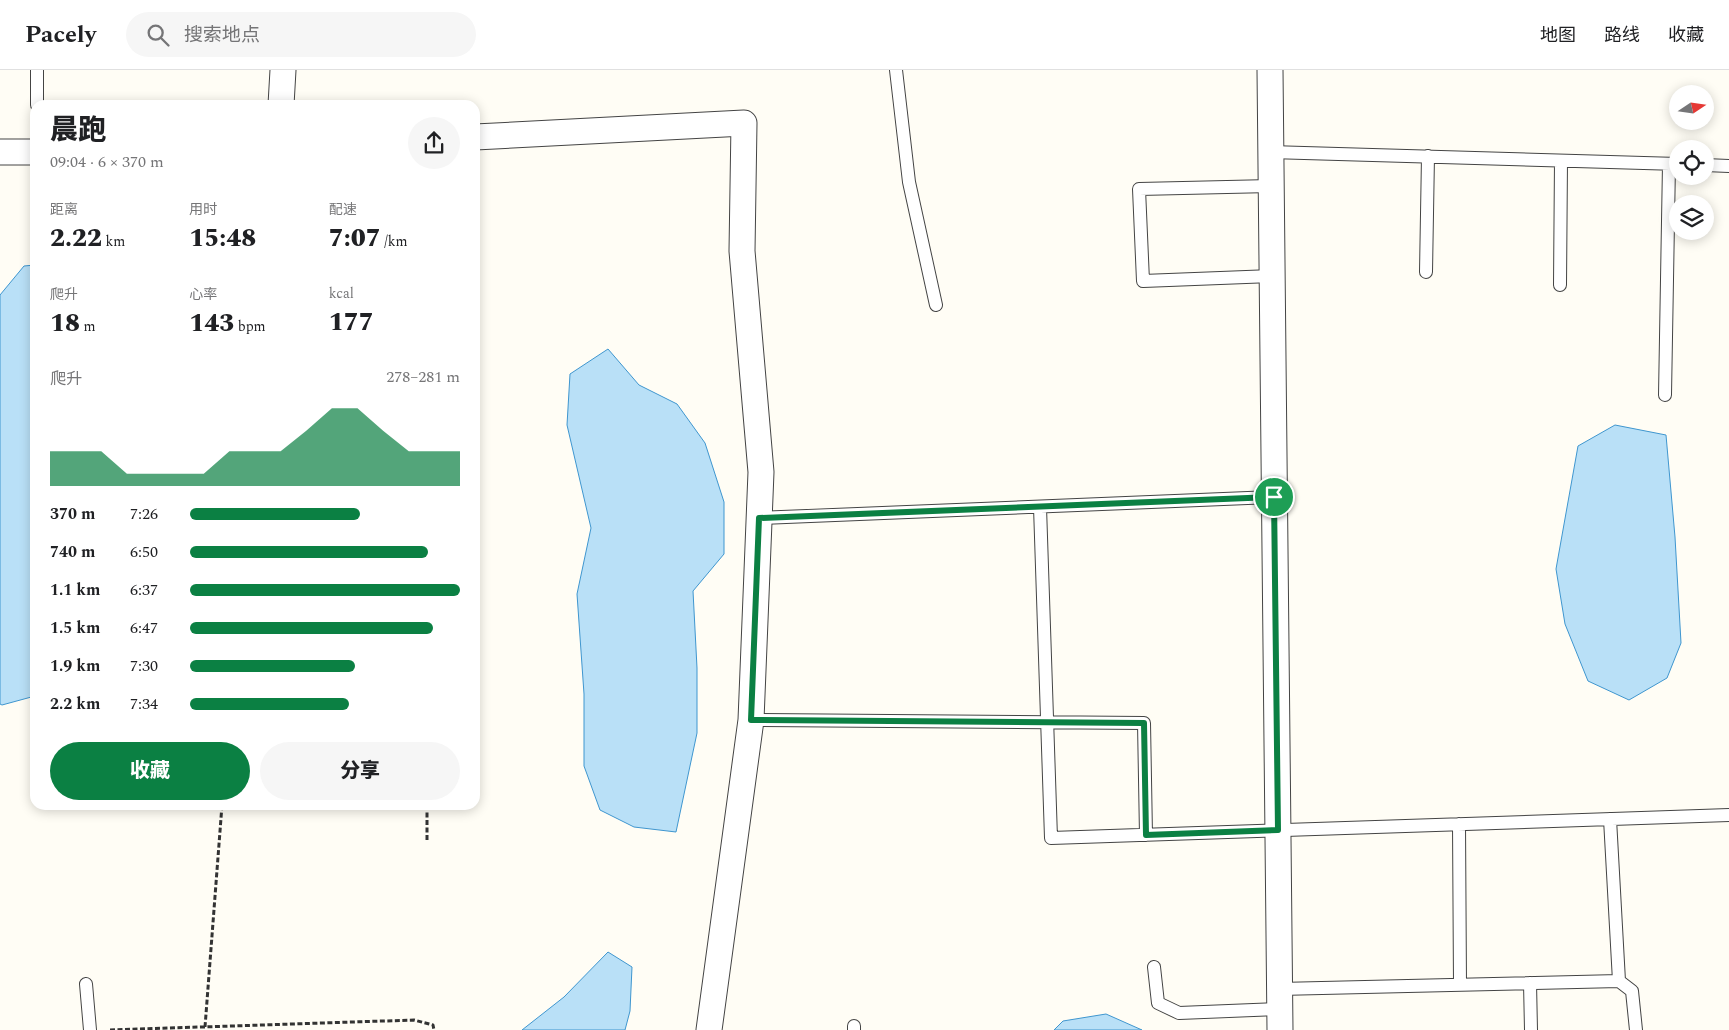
<!DOCTYPE html>
<html lang="zh">
<meta charset="utf-8">
<style>
:root{--surface:#fff;--page:#f6f6f6;--text:#202124;--muted:#757577;--line:#e0e0e0;--accent:#0b8043}
body{margin:0;font-family:Spectral,"Noto Sans SC",serif;background:var(--page);color:var(--text);height:100vh;display:flex;flex-direction:column;font-size:19px;white-space:nowrap}
*{box-sizing:border-box;margin:0}
p{font-size:16px;color:var(--muted)}
.icon{flex:none;width:28px;height:28px;fill:none;stroke:currentColor;stroke-width:2;stroke-linecap:round;stroke-linejoin:round}
.map{position:relative;flex:1;overflow:hidden}
.drawer{position:absolute;left:30px;top:30px;width:450px;height:710px;display:flex;flex-direction:column;background:var(--surface);border-radius:15px;box-shadow:0 2px 12px #0003}
.drawer>*{flex:none}
.needle{width:32px;rotate:77deg}
.tools{position:absolute;left:1669px;top:15px;display:grid;gap:10px}
.tools a{display:grid;place-items:center;width:45px;height:45px;border-radius:50%;background:var(--surface);box-shadow:0 2px 12px #0003;font-size:25px}
.pin{position:absolute;display:grid;place-items:center;width:42px;height:42px;color:#fff;margin:-21px;border:2px solid #fff;border-radius:50%;box-shadow:0 1px 5px #0007}
.round{display:grid;place-items:center;flex:none;width:52px;height:52px;border-radius:26px;background:var(--page)}
.summary{display:flex;align-items:center;justify-content:space-between;height:85px;padding:0 20px}
h1{font-size:28px;font-weight:800;line-height:38px}
.metrics{display:grid;grid-template-columns:repeat(3,1fr);gap:8px;height:85px;padding:5px 20px}
.metrics div{display:grid;align-content:center}
.metrics b{font-size:25px;font-weight:800}
.metrics small{font-size:14px;font-weight:400}
.metrics p{font-size:14px}
.chart{height:140px;padding:10px 20px}
.chart p{display:flex;justify-content:space-between}
.chart svg{width:100%;height:90px;margin-top:5px;fill:var(--accent);opacity:.7}
.button{display:flex;gap:10px;margin-top:auto;padding:10px 20px}
.button a{flex:1;height:58px;border-radius:30px;background:var(--accent);color:#fff;font-size:20px;font-weight:800;line-height:58px;text-align:center}
.button a+a{background:var(--page);color:var(--text)}
ul{padding:0 20px;list-style:none;font-size:16px}
li{display:grid;grid-template-columns:80px 60px 1fr;align-items:center;height:38px}
li i{height:12px;border-radius:6px;background:var(--accent)}
header{display:flex;align-items:center;gap:30px;box-sizing:border-box;height:70px;padding:0 25px;background:var(--surface);border-bottom:1px solid var(--line)}
header strong{font-size:24px}
nav{display:flex;gap:28px;margin-inline-start:auto;font-size:18px}
.search{width:350px;height:45px;background:var(--page);display:flex;align-items:center;gap:12px;box-sizing:border-box;padding:0 18px;border-radius:28px;color:var(--muted);font-size:19px}
.map>svg:first-child{display:block}
.water{fill:#b9e0f7;stroke:#3f96cf}
.lines{fill:none;stroke-linecap:round;stroke-linejoin:round}
.lane-casing{stroke:#444;stroke-width:14}
.street-casing{stroke:#444;stroke-width:27}
.path{stroke:#333;stroke-width:3;stroke-dasharray:5 2.5;stroke-linecap:butt}
.lane{stroke:#fff;stroke-width:12}
.street{stroke:#fff;stroke-width:25}
.route-casing{stroke:#fff;stroke-width:10}
.route{stroke:#0b8043;stroke-width:6}
</style>
<header>
<strong>Pacely</strong>
<div class="search"><svg class="icon" aria-label="search" viewBox="0 0 24 24"><circle cx="10" cy="10" r="6"/><path d="M15 15l6 6"/></svg>搜索地点</div>
<nav><a>地图</a><a>路线</a><a>收藏</a></nav>
</header>
<div class="map">
<svg width="1729" height="960" viewBox="0 0 1729 960">
<rect width="100%" height="100%" fill="#fffdf5"/>
<path class="water" d="M35,195V626L2,635L0,634V225L24,196Z
M608,279L639,315L677,334L705,373L724,432V484L693,521L697,598V663L676,762L634,757L600,740L584,696V624L577,524L591,458L567,355L570,304Z
M1615,355L1666,365L1675,467L1681,573L1667,608L1629,630L1588,611L1565,554L1556,499L1578,376Z
M608,882L632,897L630,941L625,960H522L564,927Z
M1106,944L1142,960H1054L1063,951Z"/>
<g class="lines">
<g class="lane-casing">
<path id="lane" d="M896,0L909,112L936,235
M37,35V0
M1270,82L1678,94
M1705,95L1729,96
M1271,116L1139,119L1143,211L1272,206
M1426,202L1428,86
M1560,215L1561,91
M1665,325L1669,94
M1040,437L1051,768L1729,745
M759,448L1274,427
M751,650L1144,653L1146,765
M1610,749L1619,911
M1459,754L1460,915
M1154,897L1158,933L1179,943L1280,939
M1530,913L1531,960
M86,914L90,960
M1279,919L1619,911L1632,921L1636,960
M854,960V956"/>
</g>
<g class="street-casing">
<path id="street" d="M1270,0L1280,960
M281,35L283,0
M475,67L744,53L742,181L761,402L751,650L709,960
M0,82H35"/>
</g>
<path class="path" d="M427,735V770
M205,957L222,735
M110,960L414,950L433,955L434,960"/>
<use href="#lane" class="lane"/>
<use href="#street" class="street"/>
</g>
<g class="lines">
<g class="route-casing">
<path id="route" d="M1274,427L1278,760L1146,765L1144,653L751,650L759,448Z"/>
</g>
<use href="#route" class="route"/>
</g>
</svg>
<div class="tools">
<a><svg class="needle" viewBox="-14 -14 28 28"><path d="M0-13l5 13h-10z" fill="#e53935"/><path d="M0 13l5-13h-10z" fill="#757577"/></svg></a>
<a><svg class="icon" aria-label="locate" viewBox="0 0 24 24"><circle cx="12" cy="12" r="6"/><path d="M12 2v4M12 18v4M2 12h4M18 12h4"/></svg></a>
<a><svg class="icon" aria-label="layers" viewBox="0 0 24 24"><path d="M12 4l9 5-9 5-9-5zM3 14l9 5 9-5"/></svg></a>
</div>
<div class="pin" style="left:1274px;top:427px;background:#1e9e55"><svg class="icon" aria-label="arrive" viewBox="0 0 24 24"><path d="M6 21V4h12l-3 4 3 4H6"/></svg></div>
<section class="drawer">
<div class="summary"><div><h1>晨跑</h1><p>09:04 · 6 × 370 m</p></div><a class="round"><svg class="icon" aria-label="share" viewBox="0 0 24 24"><path d="M12 15V3M7 8l5-5 5 5M5 13v7h14v-7"/></svg></a></div>
<div class="metrics">
<div><p>距离</p><b>2.22<small> km</small></b></div>
<div><p>用时</p><b>15:48</b></div>
<div><p>配速</p><b>7:07<small> /km</small></b></div>
</div>
<div class="metrics">
<div><p>爬升</p><b>18<small> m</small></b></div>
<div><p>心率</p><b>143<small> bpm</small></b></div>
<div><p>kcal</p><b>177</b></div>
</div>
<div class="chart"><p><span>爬升</span>278–281 m</p>
<svg viewBox="0 0 160 44" preserveAspectRatio="none"><path d="M0 44V27L10 27L20 27L30 38L40 38L50 38L60 38L70 27L80 27L90 27L100 17L110 6L120 6L130 17L140 27L150 27L160 27V44z"/></svg>
</div>
<ul>
<li><b>370 m</b>7:26<i style="width:63%"></i></li>
<li><b>740 m</b>6:50<i style="width:88%"></i></li>
<li><b>1.1 km</b>6:37<i style="width:100%"></i></li>
<li><b>1.5 km</b>6:47<i style="width:90%"></i></li>
<li><b>1.9 km</b>7:30<i style="width:61%"></i></li>
<li><b>2.2 km</b>7:34<i style="width:59%"></i></li>
</ul>
<div class="button"><a>收藏</a><a>分享</a></div>
</section>
</div>
